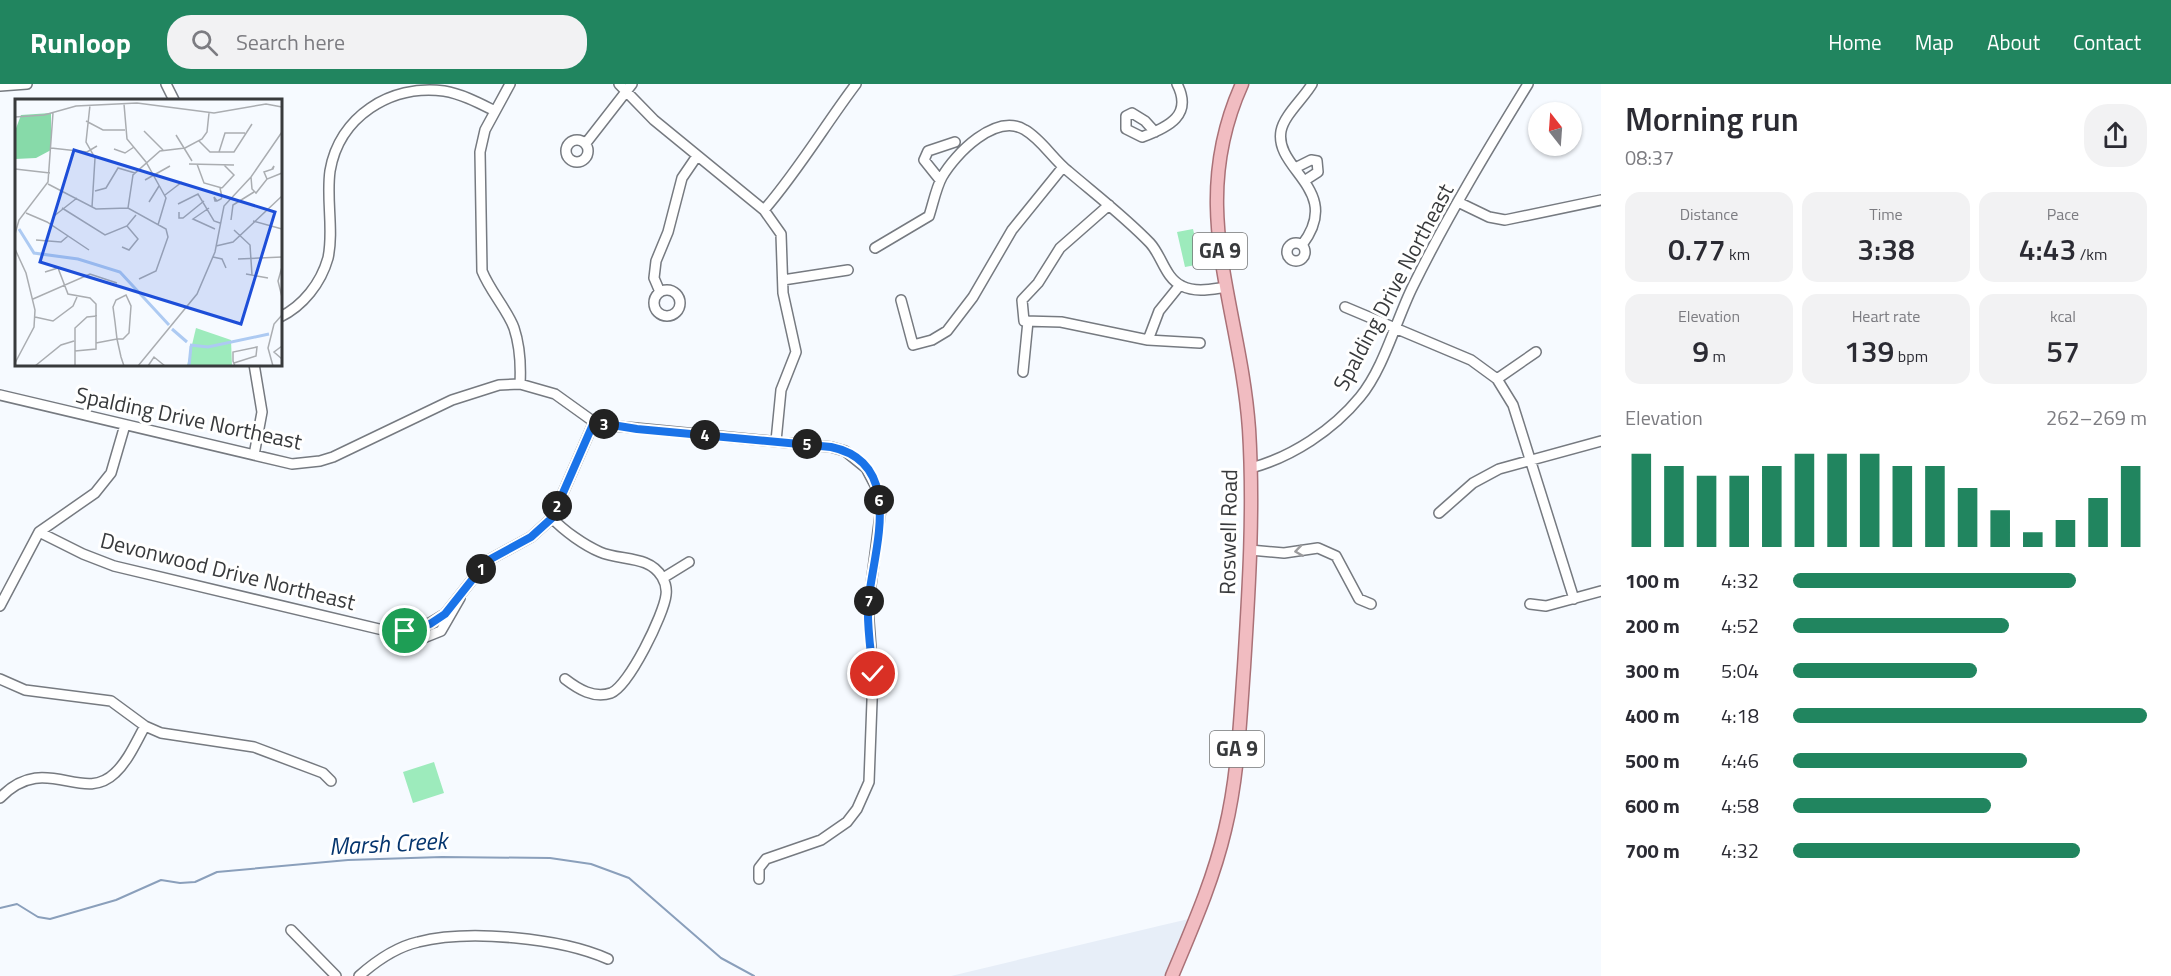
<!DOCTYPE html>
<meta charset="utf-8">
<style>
:root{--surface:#fff;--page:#f2f2f3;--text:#2b2b33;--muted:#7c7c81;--accent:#21855f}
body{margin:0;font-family:"Titillium Web",sans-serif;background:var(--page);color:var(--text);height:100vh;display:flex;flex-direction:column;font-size:22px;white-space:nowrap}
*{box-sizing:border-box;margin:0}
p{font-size:20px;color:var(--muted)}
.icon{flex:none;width:33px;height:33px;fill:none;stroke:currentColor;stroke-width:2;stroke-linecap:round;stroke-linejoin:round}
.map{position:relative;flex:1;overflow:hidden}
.drawer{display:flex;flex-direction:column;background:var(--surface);width:570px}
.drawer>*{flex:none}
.needle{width:39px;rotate:343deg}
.buttons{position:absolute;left:1528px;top:18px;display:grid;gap:12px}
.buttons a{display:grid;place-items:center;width:54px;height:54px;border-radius:50%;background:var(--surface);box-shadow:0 2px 4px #0004;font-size:30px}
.pin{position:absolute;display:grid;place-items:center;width:51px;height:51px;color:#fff;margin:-26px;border:3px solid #fff;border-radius:50%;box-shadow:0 2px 6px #0007}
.km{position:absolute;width:30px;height:30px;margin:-15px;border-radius:50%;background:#222;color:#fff;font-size:16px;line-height:30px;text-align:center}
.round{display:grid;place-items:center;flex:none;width:63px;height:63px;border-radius:24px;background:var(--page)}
.head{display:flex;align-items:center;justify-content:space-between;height:102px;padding:0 24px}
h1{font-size:33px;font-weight:600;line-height:45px}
.stats{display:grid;grid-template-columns:repeat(3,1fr);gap:9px;height:102px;padding:6px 24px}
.stats div{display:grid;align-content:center;border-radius:15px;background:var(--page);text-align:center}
.stats b{font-size:30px;font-weight:600}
.stats small{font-size:16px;font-weight:400}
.stats p{font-size:16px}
.chart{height:168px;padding:12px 24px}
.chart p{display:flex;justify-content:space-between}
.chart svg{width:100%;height:108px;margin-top:6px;stroke:var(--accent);stroke-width:6}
ul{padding:0 24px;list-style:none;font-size:20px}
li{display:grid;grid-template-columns:96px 72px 1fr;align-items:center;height:45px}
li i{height:15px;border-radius:8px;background:var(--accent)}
header{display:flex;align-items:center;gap:36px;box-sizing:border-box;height:84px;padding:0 30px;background:var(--accent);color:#fff}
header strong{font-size:28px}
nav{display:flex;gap:33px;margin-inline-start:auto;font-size:21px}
.search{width:420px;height:54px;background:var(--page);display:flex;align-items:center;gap:15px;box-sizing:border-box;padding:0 21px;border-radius:24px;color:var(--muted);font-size:22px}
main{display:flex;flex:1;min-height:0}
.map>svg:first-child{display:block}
.built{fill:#e7eef8}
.green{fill:#9debbc}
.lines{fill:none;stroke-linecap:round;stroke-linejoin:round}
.stream{stroke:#8a9fbb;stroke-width:2}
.minor-casing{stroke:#767a80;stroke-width:12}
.major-casing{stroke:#aa7177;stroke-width:15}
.minor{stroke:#fff;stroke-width:9}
.major{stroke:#f1bcc1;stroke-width:12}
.oneway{stroke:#9c9c9e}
.route-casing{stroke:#fff;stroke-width:12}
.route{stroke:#1a73e8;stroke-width:8}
.labels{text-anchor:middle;stroke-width:6;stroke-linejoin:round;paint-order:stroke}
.shield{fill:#fff;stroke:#747576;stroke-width:1.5}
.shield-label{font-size:21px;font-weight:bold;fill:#383a3c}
.street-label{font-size:22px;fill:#383a3c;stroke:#fff}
.water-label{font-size:24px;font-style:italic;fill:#05356e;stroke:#fff}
.inset-river{fill:none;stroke:#adcaf2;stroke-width:3}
.inset-road{fill:none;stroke:#aaadb1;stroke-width:1.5}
.view{fill:#1d4ed8;fill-opacity:0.15;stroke:#1d4ed8;stroke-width:3}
.inset-edge{fill:none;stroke:#383a3c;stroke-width:3}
</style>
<header>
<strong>Runloop</strong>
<div class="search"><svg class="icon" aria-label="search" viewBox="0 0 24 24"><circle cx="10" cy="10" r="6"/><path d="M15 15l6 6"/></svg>Search here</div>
<nav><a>Home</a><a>Map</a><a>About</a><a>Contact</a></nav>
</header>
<main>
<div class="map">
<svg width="1601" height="892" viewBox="0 0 1601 892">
<rect width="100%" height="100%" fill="#f6faff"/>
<path class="built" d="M1193,834L1171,892H951L1163,841Z"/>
<path class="green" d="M1193,145L1201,180L1185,183L1177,148Z
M434,678L444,709L413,719L403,688Z"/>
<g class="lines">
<path class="stream" d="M0,824L17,820L38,833L50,835L116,816L161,796L180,799L195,798L217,788L348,776L442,773L550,774L591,780L629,794L721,874L754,892"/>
<g class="minor-casing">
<path id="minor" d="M166,0L174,16
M510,0L485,46L480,68L482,187C490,207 508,227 514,244C520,262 521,281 520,300
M619,0L654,36L764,126L781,150L783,209L796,268L781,306L776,357
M0,2L27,0
M1155,48L1145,37L1132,29L1126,32V45L1142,53C1169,43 1193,31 1177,0
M566 67a11 11 0 1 1 22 0a11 11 0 1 1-22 0Z
M586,59L632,0
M1295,84L1311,76L1317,77L1318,88L1304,97
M940,96L924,76L928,67L955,58
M1460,119L1489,133L1505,136L1601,116
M1109,121L1060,164L1038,199L1022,216L1024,237L1061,238L1148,256L1200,259
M764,126C798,87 825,41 856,0
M1287 168a9 9 0 1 1 18 0a9 9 0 1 1-18 0Z
M1302,161C1344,106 1274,86 1281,47C1284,31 1304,14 1312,0
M875,164L929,132C933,120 936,104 942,93C955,70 996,28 1025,46C1041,55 1053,75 1068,87C1095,110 1125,133 1150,159C1162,172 1165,194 1182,202C1196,209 1212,205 1227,203
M783,196L848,186
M654 219a13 13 0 1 1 26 0a13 13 0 1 1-26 0Z
M660,208L654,194L656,177L668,148L682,94L697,72
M901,216L913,261L932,256L947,247L973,213L1012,146L1063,83
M1345,223L1471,276L1497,295L1513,321L1574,515
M280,233C303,222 321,199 328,174C334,147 326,115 330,87C339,33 390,0 444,7C462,10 479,19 495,27
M1148,256L1159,227L1180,201
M254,280L262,328L254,371
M1023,288L1028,237
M1497,295L1536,268
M0,311L292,380L320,377L333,373L452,316L499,301L520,300L555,310L594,338L615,342L831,363L845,367L866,384L878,407L881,424L868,524L873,590L869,698L857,725L847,738L821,756L766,775L759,784V795
M1251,384C1292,373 1333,346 1360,313C1384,284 1396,236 1413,202C1447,133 1488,65 1528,0
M1439,429L1473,399L1499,385L1601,357
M552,434C564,447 584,461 600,468C621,477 649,471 662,493C665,498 667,504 666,511C664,530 629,602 611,609C594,615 578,605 565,595
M39,448L83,470L114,482L421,555L441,547L460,514
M1250,466L1284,469L1318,464L1336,472L1359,515L1371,520
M663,494L689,478
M1530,520L1546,522L1601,507
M0,522L39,448L95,409L111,389L125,341
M402,547L430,539L445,530L487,477L531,453L552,434L594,338
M0,595L25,606L111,617L145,642L161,649L254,663L323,689L331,697
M0,714C45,667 82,721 115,689C128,677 136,658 145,642
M291,846L336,892
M359,892C376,877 396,863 418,858C469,845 561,854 608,875"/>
</g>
<g class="major-casing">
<path id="major" d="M1172,892C1192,844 1213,797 1225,746C1238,693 1240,637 1244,583C1249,504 1254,425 1249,345C1240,220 1186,124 1242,0"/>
</g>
<use href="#minor" class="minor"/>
<use href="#major" class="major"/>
</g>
<defs><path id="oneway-chevron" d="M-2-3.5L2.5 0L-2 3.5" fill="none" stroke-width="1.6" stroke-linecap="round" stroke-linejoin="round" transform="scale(1.5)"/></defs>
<use class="oneway" href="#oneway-chevron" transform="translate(1299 467) rotate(172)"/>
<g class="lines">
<g class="route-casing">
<path id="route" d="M405,547L430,540L445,530L487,477L531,453L552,434L594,338L637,345L831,363C908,379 872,470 868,521C867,544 871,567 873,590"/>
</g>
<use href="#route" class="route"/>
</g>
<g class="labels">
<g class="shield">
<rect x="1193" y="149" width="54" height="36" rx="4.5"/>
<rect x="1210" y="647" width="54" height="36" rx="4.5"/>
</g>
<g class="shield-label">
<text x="1220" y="174">GA 9</text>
<text x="1237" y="672">GA 9</text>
</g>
<g class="street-label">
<text transform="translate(1393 203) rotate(-62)" y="8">Spalding Drive Northeast</text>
<text transform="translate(189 334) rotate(12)" y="8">Spalding Drive Northeast</text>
<text transform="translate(1228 448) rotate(-89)" y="8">Roswell Road</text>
<text transform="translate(228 487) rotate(14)" y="8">Devonwood Drive Northeast</text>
</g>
<g class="water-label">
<text transform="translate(388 760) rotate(-3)" y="8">Marsh Creek</text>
</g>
</g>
<g transform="translate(15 15)">
<rect width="267" height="267" fill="#f6faff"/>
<path d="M181,229L216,241L217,267H172Z" fill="#9debbc"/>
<path d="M36,14V51L21,59L0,60V32L6,16Z" fill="#87daa9"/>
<path class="inset-river" d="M4,130L19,154L63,160L105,173L154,226M157,230L172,243M175,246L193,248L254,235M174,267L176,247"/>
<path class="inset-road" d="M109,5L112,40L131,63L151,99L143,126M75,6L71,43L80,59L77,108M0,18L29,16L61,7L122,4L199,14L251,5L267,8M71,22L88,31H110M129,32L148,51M161,36L177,62M184,42L195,53H219L237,25M36,49L72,53L82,47M99,50L110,54L119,48M204,53L210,34H230M174,65L219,66M182,65L189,84L207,89M0,70L35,74M236,78L237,90L241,94L252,80L267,74M252,80L249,73L258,70L259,67L257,70M130,81L155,67M33,85L81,110L113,109L151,130L153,138L141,172L124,180M207,89L219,76L209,66M80,92L91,89L103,69L120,74M150,96L167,83M202,102L199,98L200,102H202L206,100L207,98L205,89M134,103L144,87M163,105L183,95L199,122L205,124M47,109L90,136L112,127L121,116M113,109L118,76L145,52L170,49L187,40L192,33L194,14M194,109L178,120L200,130M164,113V119H168L189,102M11,114L32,123L74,151M39,117L62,99M216,121L218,106L239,93M238,122L267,130M219,131L235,146L237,176M0,135L4,121L33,83L38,14M21,141L46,143L53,137M201,147L218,143L267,97M107,148L114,151L123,140L112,127M0,150L11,174L20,211L19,228L0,264M198,158L207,160L211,169M223,160L267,158M267,168L263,182L267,198M30,173L43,169L53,195L75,199L81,205V250L60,252M231,175L253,179M18,200L75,175L102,184M20,218L38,222L58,207L62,198M81,244L102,240H108L114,234L116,207L111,196L101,201L98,208L100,223L102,240L106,258L109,267M267,247L259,253L267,260M219,264L241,257L242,248L218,253V262L220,267M20,267L46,246L59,242M60,267V229L72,218L82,217M123,267L182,195L200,153L209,107L236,78L267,33M133,267L139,258L150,267M258,267L253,249L259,225L267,216"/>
<path class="view" d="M59,51L260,113L226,225L25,163Z"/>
<rect width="267" height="267" class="inset-edge"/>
</g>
</svg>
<div class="buttons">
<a><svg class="needle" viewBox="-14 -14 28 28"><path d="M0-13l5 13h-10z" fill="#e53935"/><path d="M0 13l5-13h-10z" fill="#7c7c81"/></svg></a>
</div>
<div class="pin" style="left:405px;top:547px;background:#1e9e55"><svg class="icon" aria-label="arrive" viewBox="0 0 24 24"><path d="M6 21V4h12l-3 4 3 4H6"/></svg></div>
<div class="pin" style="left:873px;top:590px;background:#d93025"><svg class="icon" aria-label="check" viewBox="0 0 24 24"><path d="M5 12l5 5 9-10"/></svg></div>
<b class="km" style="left:481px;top:485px">1</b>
<b class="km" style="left:557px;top:422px">2</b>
<b class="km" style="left:604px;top:340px">3</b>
<b class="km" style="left:705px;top:351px">4</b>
<b class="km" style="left:807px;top:360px">5</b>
<b class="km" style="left:879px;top:416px">6</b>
<b class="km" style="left:869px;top:517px">7</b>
</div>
<section class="drawer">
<div class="head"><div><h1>Morning run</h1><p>08:37</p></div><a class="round"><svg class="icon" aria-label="share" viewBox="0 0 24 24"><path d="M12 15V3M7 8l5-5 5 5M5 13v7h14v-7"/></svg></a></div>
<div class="stats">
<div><p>Distance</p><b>0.77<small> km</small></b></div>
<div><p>Time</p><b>3:38</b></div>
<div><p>Pace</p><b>4:43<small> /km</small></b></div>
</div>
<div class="stats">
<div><p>Elevation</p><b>9<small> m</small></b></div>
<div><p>Heart rate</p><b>139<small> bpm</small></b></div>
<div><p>kcal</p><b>57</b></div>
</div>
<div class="chart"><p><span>Elevation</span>262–269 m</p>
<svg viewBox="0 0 160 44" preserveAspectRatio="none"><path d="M5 44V6M15 44V11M25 44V15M35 44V15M45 44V11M55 44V6M65 44V6M75 44V6M85 44V11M95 44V11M105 44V20M115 44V29M125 44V38M135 44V33M145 44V24M155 44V11"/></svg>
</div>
<ul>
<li><b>100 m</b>4:32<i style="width:80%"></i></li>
<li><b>200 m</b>4:52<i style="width:61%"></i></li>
<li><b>300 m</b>5:04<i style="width:52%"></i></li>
<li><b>400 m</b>4:18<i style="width:100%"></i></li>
<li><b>500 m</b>4:46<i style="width:66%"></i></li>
<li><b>600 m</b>4:58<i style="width:56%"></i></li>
<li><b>700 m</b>4:32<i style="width:81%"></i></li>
</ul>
</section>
</main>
